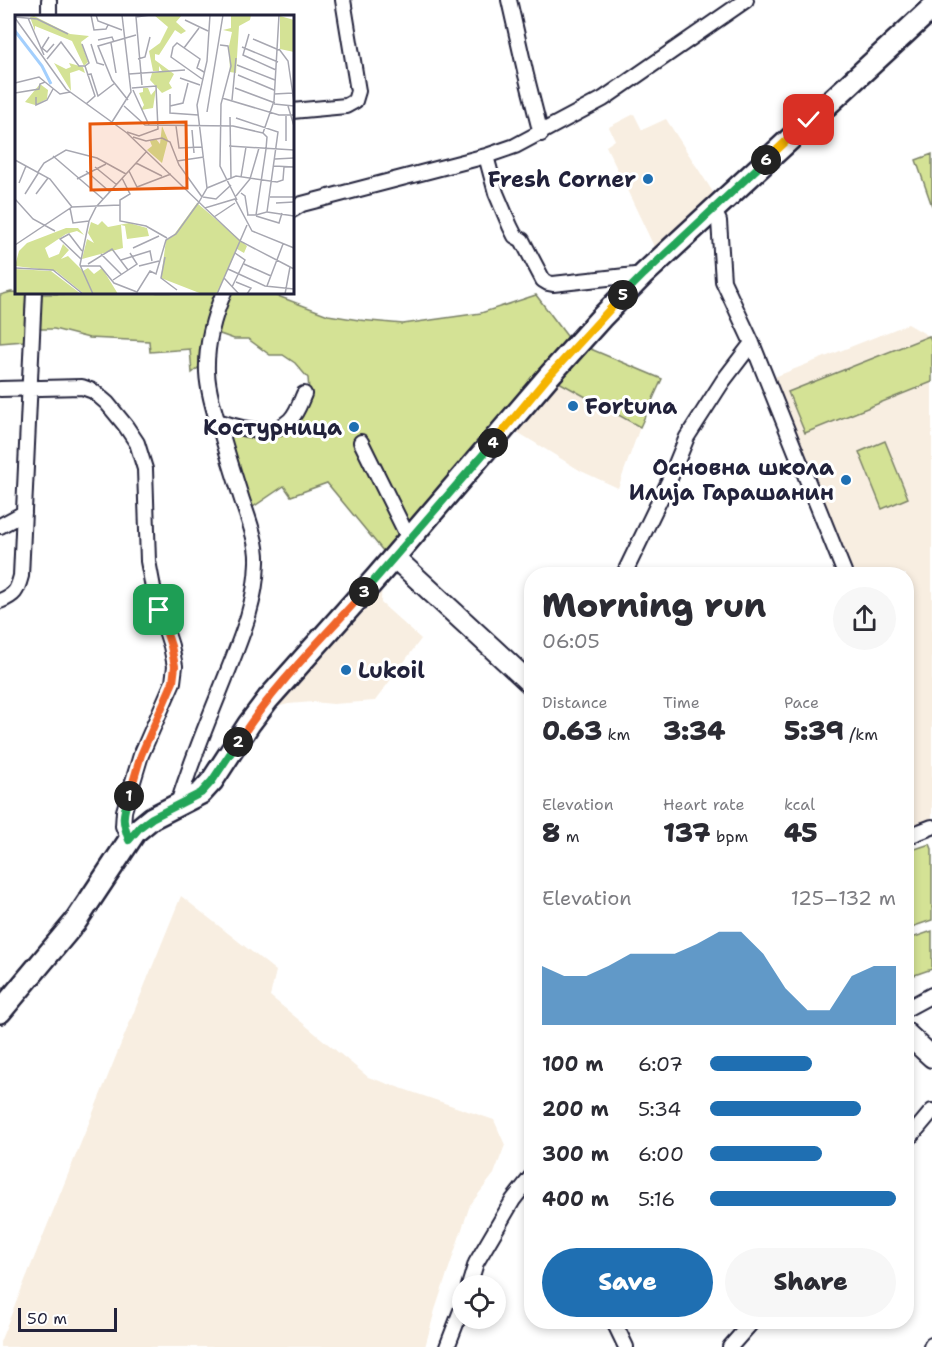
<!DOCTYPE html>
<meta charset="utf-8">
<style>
:root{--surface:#fff;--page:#f7f7f7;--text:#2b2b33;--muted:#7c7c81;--accent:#1f6fb2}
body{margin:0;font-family:"Shantell Sans",sans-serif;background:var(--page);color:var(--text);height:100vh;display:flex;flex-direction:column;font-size:22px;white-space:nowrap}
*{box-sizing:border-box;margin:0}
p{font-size:20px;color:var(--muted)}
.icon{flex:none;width:33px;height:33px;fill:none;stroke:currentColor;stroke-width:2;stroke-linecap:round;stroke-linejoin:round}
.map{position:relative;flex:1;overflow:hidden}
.panel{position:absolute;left:524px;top:567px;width:390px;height:762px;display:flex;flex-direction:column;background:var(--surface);border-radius:24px;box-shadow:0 3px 9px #0003}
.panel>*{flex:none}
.buttons{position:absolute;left:452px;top:1275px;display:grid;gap:12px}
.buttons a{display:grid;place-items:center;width:54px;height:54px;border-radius:50%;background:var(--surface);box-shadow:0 3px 9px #0003;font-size:30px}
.scale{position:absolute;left:18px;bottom:15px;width:99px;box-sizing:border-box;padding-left:6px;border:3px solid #22223b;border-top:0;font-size:16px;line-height:21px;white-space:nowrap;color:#22223b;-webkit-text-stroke:4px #fff;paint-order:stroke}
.pin{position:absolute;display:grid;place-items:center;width:51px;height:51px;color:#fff;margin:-26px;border-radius:12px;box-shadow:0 3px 9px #0006}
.km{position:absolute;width:30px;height:30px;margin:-15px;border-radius:50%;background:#222;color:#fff;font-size:16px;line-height:30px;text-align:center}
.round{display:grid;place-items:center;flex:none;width:63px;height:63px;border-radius:32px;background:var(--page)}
.overview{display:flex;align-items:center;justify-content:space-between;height:102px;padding:0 18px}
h1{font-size:33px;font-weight:800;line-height:45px}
.metrics{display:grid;grid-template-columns:repeat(3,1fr);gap:9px;height:102px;padding:6px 18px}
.metrics div{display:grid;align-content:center}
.metrics b{font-size:26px;font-weight:800}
.metrics small{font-size:16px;font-weight:400}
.metrics p{font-size:16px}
.chart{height:168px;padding:12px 18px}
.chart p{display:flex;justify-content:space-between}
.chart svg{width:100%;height:108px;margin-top:6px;fill:var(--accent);opacity:.7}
.action{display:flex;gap:12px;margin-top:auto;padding:12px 18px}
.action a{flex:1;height:69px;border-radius:36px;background:var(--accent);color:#fff;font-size:24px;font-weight:800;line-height:69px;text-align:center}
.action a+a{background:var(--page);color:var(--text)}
ul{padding:0 18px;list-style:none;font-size:20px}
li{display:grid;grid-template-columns:96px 72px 1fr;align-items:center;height:45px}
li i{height:15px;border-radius:8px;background:var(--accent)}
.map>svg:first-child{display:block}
.built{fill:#f8eee1}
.green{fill:#d4e295;stroke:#7b8268;stroke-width:1.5}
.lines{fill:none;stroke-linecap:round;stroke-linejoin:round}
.street-casing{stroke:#22223b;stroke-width:18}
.secondary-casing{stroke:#22223b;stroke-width:24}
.primary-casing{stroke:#22223b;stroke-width:26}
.street{stroke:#fff;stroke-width:14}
.secondary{stroke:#fff;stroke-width:20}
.primary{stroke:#fff;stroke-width:21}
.split-1-casing{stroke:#fff;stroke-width:12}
.split-2-casing{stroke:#fff;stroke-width:12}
.split-3-casing{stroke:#fff;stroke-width:12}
.split-4-casing{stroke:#fff;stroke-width:12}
.split-5-casing{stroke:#fff;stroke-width:12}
.split-6-casing{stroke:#fff;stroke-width:12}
.split-7-casing{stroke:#fff;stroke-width:12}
.split-1{stroke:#f0652b;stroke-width:8}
.split-2{stroke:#22a559;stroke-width:8}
.split-3{stroke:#f0652b;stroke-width:8}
.split-4{stroke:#22a559;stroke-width:8}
.split-5{stroke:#f5b400;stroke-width:8}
.split-6{stroke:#22a559;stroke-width:8}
.split-7{stroke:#f5b400;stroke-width:8}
.poi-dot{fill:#1f6fb2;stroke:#fff;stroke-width:2}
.labels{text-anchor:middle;stroke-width:6;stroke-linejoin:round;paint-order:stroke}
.poi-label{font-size:22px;font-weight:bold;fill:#22223b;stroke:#fff;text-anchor:end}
.inset-river{fill:none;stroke:#a3cffd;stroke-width:3}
.inset-road{fill:none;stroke:#a7a7b1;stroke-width:1.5}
.view{fill:#e8590c;fill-opacity:0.15;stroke:#e8590c;stroke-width:3}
.inset-edge{fill:none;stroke:#22223b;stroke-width:3}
</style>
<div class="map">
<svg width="932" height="1347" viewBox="0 0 932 1347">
<rect width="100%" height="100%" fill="#fff"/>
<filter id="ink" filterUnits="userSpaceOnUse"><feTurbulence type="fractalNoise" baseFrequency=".0167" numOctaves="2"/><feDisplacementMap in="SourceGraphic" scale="12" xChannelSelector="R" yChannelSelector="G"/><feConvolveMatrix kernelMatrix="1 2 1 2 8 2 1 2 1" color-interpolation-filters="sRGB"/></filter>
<g filter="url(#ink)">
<path class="built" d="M634,114L642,130L666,119L720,203L660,259L606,146L615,140L609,127Z
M908,324L929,336L932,344V827L906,837V574H845L767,380Z
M557,381L640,427L618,488L581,471L514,430Z
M382,572L381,603L421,639L375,701L333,704L313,702L288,704L257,713Z
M181,896L276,971L270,996L368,1077L494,1120L505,1145L494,1174L470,1205L435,1310L425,1347H0V1342Z"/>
<path class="green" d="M932,154V206L916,160Z
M11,292L26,293L24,341L0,343V295Z
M153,292L270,293L328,315L359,320L403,324L481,313L536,295L570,340L384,552L327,483L291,496L284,486L250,509L225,428L270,433L309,390L308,378L295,363L283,355H270L248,339H234L220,334L210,322L203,361L198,368L192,373L190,349L150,352L149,341L89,338L54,329H39L38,308L41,294Z
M929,336L932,344V382L805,433L788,392Z
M586,347L662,379L640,427L557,381Z
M885,441L908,498L882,509L859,452Z
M930,844L932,849V920L906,929V852Z
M932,931V969L906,978V940Z"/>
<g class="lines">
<g class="street-casing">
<path id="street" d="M509,0L526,75L541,134
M49,16V0
M292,111L346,106L355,101L358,91L343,0
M486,156L496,193L510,226L515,236L522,240L543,280L548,283L553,284L644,274
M713,209L719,221L723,281L752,343L845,574
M292,210L302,204L486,156L515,146L603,99L746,0
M0,389L82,387L93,391L107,403L125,425L137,443L145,469L148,561L154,593L171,646L175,666L173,682L141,755L124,811L123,826L129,841
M217,421C240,428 271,439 290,420C297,413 300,403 304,394
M361,442L409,539
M0,526L24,513
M624,574L669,481L687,437L723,381L752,343
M0,601C15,595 17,591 21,576L34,292
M178,804C191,761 209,719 226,676C241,638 256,604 257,562C258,543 248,518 242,500C235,478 228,456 222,435C215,415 208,393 207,372C206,344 213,318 224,292
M906,837L932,827
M906,1009L932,995
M906,1142L932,1111
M469,1286L476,1263L513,1200L531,1177
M614,1322L626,1347
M447,1347L462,1308
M730,1347L752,1322
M931,1347L932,1345"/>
</g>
<g class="secondary-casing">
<path id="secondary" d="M394,557L531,684
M906,1033L932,1057"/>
</g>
<g class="primary-casing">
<path id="primary" d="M0,1012L76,921L135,832L152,818L201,793L212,781L249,724L268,699L376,578L548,377L601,318L644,274L932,8"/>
</g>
<use href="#street" class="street"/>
<use href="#secondary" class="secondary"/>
<use href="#primary" class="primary"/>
</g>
</g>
<g class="lines" filter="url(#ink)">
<g class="split-1-casing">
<path id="split-1" d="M129,796L141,755L173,682L175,666L171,646L159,610"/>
</g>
<g class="split-2-casing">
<path id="split-2" d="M129,796C122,816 122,821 129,840L140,827L152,818L201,793L212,781L238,742"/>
</g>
<g class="split-3-casing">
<path id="split-3" d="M238,742C273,687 321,640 364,592"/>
</g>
<g class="split-4-casing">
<path id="split-4" d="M364,592L493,443"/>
</g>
<g class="split-5-casing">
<path id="split-5" d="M493,443L548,377L623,295"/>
</g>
<g class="split-6-casing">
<path id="split-6" d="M623,295L644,274L766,160"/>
</g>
<g class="split-7-casing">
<path id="split-7" d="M766,160L809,120"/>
</g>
<use href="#split-1" class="split-1"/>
<use href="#split-2" class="split-2"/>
<use href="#split-3" class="split-3"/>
<use href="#split-4" class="split-4"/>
<use href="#split-5" class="split-5"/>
<use href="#split-6" class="split-6"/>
<use href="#split-7" class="split-7"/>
</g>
<g class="poi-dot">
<circle cx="648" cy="179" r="6"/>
<circle cx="573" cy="406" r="6"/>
<circle cx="354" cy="427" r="6"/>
<circle cx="846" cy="480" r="6"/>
<circle cx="346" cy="670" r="6"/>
</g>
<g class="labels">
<g class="poi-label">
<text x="636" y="187">Fresh Corner</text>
<text x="585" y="414" text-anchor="start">Fortuna</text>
<text x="342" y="435">Костурница</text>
<text x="834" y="475">Основна школа<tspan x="834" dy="25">Илија Гарашанин</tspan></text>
<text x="358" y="678" text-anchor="start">Lukoil</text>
</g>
</g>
<g transform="translate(15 15)">
<rect width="279" height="279" fill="#fff"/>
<path d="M139,0H167L161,7L171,16L166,19L160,15L144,40L140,39V45L159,59L154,68L157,73L147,78L135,65L137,58L147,56L144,51V56H138L134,36L145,28L153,12ZM216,0H236L235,5L224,11L221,58L215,57L214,31L217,17L208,15L216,13ZM19,1L55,19L74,21L66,27L73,47L69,51L57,26L20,11V16L15,2ZM265,1L279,5V37L265,34ZM39,48L51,54L56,52L54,48L68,52L70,58L64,55L55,58L56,76ZM25,69L33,75L32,84L20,90L10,87ZM128,73H133L136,80L141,74L138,93L126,95L129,90L124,78L128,77ZM147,111L153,125L147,148L132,135L137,131L135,126L141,124L145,129ZM182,188L232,231L229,238L222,234L202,279H187L146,263L151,225L158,221ZM87,206L93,212L114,208L132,213L134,221L112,224L110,211L106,210L108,233L67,244L72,224L79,228L73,218L76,207L83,210ZM51,213H63L69,220L62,216L51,219L30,233L34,243L44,239L48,229L54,235L46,244L53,241L68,256L73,253L79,259L87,253L103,279H69L41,256L0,251L4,236L12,228ZM0,254L36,256L66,279H0Z" fill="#d4e295"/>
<path class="inset-river" d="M0,16L27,51L36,69"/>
<path class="inset-road" d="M76,0L79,15L91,14L93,10M81,0L83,6L107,15M0,2L22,4L53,19M0,3L51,74L112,118L190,193L220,184L237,216L279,233M13,3L29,40M170,5L193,16M234,19L228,40L261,55M34,22L27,33L32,37L39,29M238,24L264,35M83,25L97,22L99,27M96,28L101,58M67,29L74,48L70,51M76,29L82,48L89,50M205,30L213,31L216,51L206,89L205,151L222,185M227,32L263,47M169,33L184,13M264,34L273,46L279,87M32,44L46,27L64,51H70M123,44L130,42L135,22M222,50L260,65M70,51L80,81L71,89M114,59L170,55M72,60L76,59L83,81L100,68M223,60L259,75M165,63L185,70M187,64L156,42L158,32L162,28L185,44L182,53L189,57M0,68L24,62L30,67M127,70L121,2L135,0M220,73L260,88M118,75L134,110M0,78L24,74L25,69L30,67L45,79L55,77M155,79V98L183,100M259,79L278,78M21,82V90L32,85L38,74M207,83L264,100H279M113,85L97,65L83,31L121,20M217,85L221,43M259,89L279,91M109,91L130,110L218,111L248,118M155,91L168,88L173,68M273,91L279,111M192,97L208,0M271,101V126M215,102L216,163M221,103L263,117L252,197L241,200M97,107L116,77L107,0M161,111L164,133L187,132M177,115L179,138M112,117L124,121L143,114L141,71L117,73M118,122L131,126L147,123L155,127L164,150L187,182M214,131L279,135M38,141L88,184M260,144L279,143M0,145L35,164L57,192M162,146L189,142M121,148L147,161M259,151L279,152M80,152L102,170M71,156L95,177M114,156L122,172L156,159M23,157L29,148L51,135L82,143L111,159M226,162L231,132M107,163L115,179L105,185V206L131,211L152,223M62,164L91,149M4,168L11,151M192,173L221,161L262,167L268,165L269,152M226,178L230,181L233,200M10,179L24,157M21,179L33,163M221,181L235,164L244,133M188,182L201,184L216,170M255,182H279M0,184L18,204L40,216M184,187L192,173L182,90L192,46L195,0M261,188L279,187M55,193L58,208L74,206M190,193L225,226L279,254M252,197L279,201M232,200H241L251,134L252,122L248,118L259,86L264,0M241,201L264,208L267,198M199,202L220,188M0,230L57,192L105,190M118,233L144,221M86,239L106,259M150,242L146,263L162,275M66,244L45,224L54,219L67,236M106,245L135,236L137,246M73,249L97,234L113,255M229,249L256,261M65,251H85L99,268L122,277L135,256L141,259L151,225L161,219L184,187M124,251L144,246M0,253L38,255L68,279M213,254L250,271L279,274M209,263L224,279M98,265L122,249L115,238M221,267L236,273L232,279M252,271L268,229M217,272L230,245L220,238M78,279L65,250L74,206L81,192L132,136M202,279L232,210M270,279L275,252"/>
<path class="view" d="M171,107L172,173L76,175L75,109Z"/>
<rect width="279" height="279" class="inset-edge"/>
</g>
</svg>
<div class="buttons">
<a><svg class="icon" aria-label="locate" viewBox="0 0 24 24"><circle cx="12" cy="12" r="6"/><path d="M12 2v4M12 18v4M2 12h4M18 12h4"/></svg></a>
</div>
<div class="scale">50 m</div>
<div class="pin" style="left:159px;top:610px;background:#1e9e55"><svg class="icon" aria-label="arrive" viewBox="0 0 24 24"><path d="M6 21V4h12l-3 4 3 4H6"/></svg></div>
<div class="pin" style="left:809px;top:120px;background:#d93025"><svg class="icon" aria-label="check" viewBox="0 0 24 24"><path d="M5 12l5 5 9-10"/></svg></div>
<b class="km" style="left:129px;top:796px">1</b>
<b class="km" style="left:238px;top:742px">2</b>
<b class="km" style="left:364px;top:592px">3</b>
<b class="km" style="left:493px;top:443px">4</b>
<b class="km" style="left:623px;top:295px">5</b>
<b class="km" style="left:766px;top:160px">6</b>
<section class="panel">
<div class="overview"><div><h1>Morning run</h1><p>06:05</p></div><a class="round"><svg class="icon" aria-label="share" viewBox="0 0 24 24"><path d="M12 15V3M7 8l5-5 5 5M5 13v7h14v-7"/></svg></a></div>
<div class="metrics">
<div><p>Distance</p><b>0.63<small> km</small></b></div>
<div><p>Time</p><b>3:34</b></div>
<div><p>Pace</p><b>5:39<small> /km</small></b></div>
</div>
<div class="metrics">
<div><p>Elevation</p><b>8<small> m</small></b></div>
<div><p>Heart rate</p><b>137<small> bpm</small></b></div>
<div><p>kcal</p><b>45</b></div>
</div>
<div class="chart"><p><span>Elevation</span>125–132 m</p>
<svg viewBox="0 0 160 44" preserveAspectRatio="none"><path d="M0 44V20L10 24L20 24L30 20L40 15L50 15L60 15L70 11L80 6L90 6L100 15L110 29L120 38L130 38L140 24L150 20L160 20V44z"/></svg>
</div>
<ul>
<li><b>100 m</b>6:07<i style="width:55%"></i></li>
<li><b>200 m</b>5:34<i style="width:81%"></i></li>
<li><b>300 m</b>6:00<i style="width:60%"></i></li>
<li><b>400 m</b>5:16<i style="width:100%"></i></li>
</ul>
<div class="action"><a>Save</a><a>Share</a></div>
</section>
</div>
